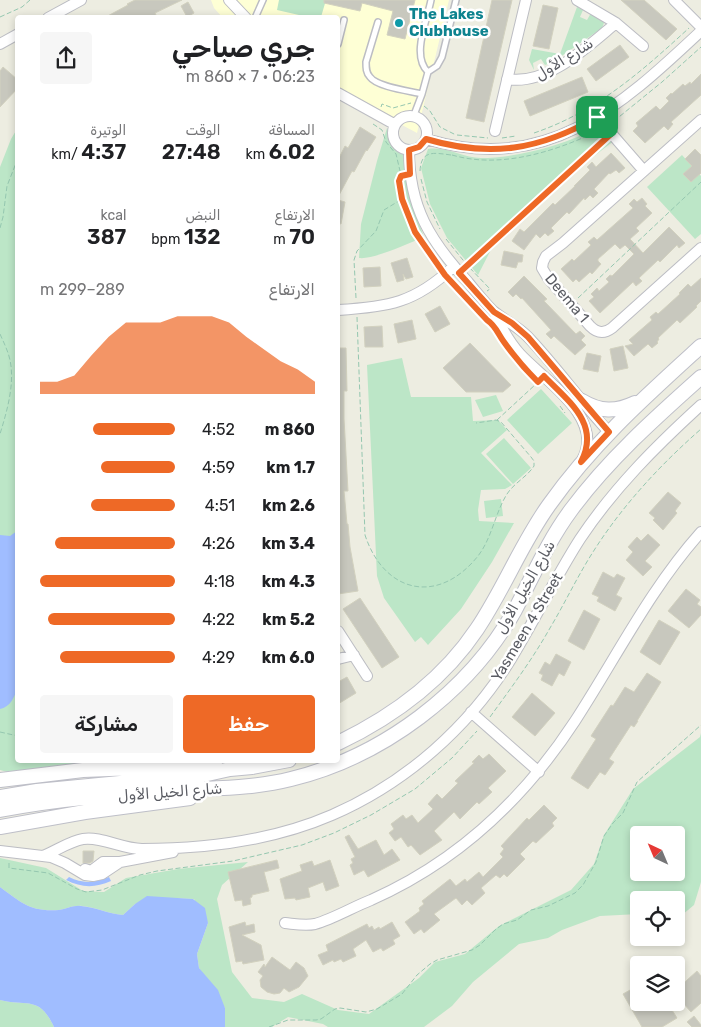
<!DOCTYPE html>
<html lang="ar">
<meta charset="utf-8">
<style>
:root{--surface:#fff;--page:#f6f6f6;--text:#202124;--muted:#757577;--accent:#ee6926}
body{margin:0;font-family:Rubik,"Noto Naskh Arabic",sans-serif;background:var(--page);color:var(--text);direction:rtl;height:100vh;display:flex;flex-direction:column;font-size:19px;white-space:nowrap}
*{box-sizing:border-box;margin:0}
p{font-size:16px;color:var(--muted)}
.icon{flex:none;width:28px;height:28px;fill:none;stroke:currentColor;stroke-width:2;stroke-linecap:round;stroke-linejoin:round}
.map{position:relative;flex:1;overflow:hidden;direction:ltr}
.side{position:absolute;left:15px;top:15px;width:325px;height:748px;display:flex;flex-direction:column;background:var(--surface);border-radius:5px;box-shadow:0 2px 8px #0003;direction:rtl}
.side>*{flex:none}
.needle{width:32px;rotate:316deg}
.buttons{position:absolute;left:630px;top:826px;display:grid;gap:10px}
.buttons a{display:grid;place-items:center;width:55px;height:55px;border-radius:5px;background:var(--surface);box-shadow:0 2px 8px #0003;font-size:25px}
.pin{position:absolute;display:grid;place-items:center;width:42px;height:42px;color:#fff;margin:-21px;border-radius:10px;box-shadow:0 2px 8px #0006}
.round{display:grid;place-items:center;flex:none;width:52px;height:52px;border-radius:5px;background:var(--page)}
.summary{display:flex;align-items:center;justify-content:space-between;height:85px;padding:0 25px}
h1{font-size:28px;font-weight:600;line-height:38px}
.figures{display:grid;grid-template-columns:repeat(3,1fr);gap:8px;height:85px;padding:5px 25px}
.figures div{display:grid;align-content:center}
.figures b{font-size:21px;font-weight:600}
.figures small{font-size:14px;font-weight:400}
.figures p{font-size:14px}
.chart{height:140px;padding:10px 25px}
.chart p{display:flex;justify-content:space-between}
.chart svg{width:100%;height:90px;margin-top:5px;fill:var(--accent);opacity:.7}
.action{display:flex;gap:10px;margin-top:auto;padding:10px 25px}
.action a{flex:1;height:58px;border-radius:5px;background:var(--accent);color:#fff;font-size:20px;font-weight:600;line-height:58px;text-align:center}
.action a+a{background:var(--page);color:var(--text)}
ul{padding:0 25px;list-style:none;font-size:16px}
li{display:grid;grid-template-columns:80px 60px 1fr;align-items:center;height:38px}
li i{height:12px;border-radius:6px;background:var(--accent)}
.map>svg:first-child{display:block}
.commercial{fill:#feffd5}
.green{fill:#bce6c7;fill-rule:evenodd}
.water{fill:#a0bdff}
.building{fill:#c8c8be;stroke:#d2d1bf}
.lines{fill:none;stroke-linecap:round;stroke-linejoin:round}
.lane-casing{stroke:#bcbdc3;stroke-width:8}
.street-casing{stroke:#bcbdc3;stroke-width:12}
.secondary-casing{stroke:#bebfc8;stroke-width:16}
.path{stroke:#95c7b0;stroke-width:1;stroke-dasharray:5 2.5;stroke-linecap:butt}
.lane{stroke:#fff;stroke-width:5}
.street{stroke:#fff;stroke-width:10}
.secondary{stroke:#fff;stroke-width:14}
.route-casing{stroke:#fff;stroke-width:10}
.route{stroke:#ee6926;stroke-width:6}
.culture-dot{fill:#0f9aa8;stroke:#fff;stroke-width:2}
.labels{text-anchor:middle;stroke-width:5;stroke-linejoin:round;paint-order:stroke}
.culture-label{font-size:15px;font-weight:bold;fill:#0d838f;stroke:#fff;text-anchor:start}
.street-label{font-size:15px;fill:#5a5c63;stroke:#fff}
</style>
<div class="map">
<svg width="701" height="1027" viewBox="0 0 701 1027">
<rect width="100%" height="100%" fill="#edede1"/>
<path class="commercial" d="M211,0H449L417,133L338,91V18L222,17L214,8Z"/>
<path class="green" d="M279,0H326L321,17H299V15L277,10Z
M577,7L583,10L580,17L587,20L591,13L601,18L604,23L602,28L553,62L545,65L541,59L533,63L534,70L529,60L532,49L560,54Z
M387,128L395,145L403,152L409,196L424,237C409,243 373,260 359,258L361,224L377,161Z
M596,128L606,131L615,140L589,160L518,221L499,234L478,275L447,238L430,204L421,168L428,149C447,146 463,158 481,158C517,158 565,145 596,128Z
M17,129L18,760H175L11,773L0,770V167L11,139Z
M682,155L701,176V234L695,239L647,187Z
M402,358L411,397H471L473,421L498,420L507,430L481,453L512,485L505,489L481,490L478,510L479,521L514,523L492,562L461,609L428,645L421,637L415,642L384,598L377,576L367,365Z
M541,389L572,423L538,454L507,420Z
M496,395L503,411L483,417L475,400Z
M504,438L531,468L513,484L486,454Z
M501,499L503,516L486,518L484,501Z
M701,733V882L694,905L682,915L676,914V900H639V914L600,916L562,930L548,938L519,944L473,982L452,1006L424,1027H328L323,1024L288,1017L272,1027H225V1008L199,968L197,954L208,923L194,899L172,898L135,904L123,915C108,914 96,907 82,906C74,905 66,909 59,910C30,912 22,903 0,887V858L46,868L83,891L104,892L126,878L178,869L248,862L222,885L217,899L232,972L252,998L284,1002L302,994L338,1010L369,1014L419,978L435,962L465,954L499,926L571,890L594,864L604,835L633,789L700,737ZM639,835H676V872H639Z
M0,1000C28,1007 39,995 54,1027H0Z"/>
<path class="water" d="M17,531V689C14,698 10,707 0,709V535L10,536Z
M69,877C83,884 95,883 109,877L111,881C95,888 82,888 66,880Z
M0,887C22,903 30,912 59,910C66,909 74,905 81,906C96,907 108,914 123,915L135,904L147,896L193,899L205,908L208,923L197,954L199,968L218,990L225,1008V1027H54C39,995 28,1007 0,1000Z"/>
<path class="building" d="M135,0H182L155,13L156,15L151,18H104L128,5L127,4Z
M324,0H415L405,39L387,35L393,11L362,3L360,11L324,3Z
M492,0H512L484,122L466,118Z
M621,0H644L677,29L666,40Z
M188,2L194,13L187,17L181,6Z
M543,5L558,8L549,49L533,46Z
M620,45L629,57L596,81L587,69Z
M3,67L18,80V88L0,107V71Z
M701,74V95L671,122L673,124L668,130L664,126L645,143L633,131L638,126L636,123L656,106L660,110L669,101L666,98L671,93L672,94L683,84L685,86L690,82L691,84Z
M582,77L588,92L530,116L524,101Z
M360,127L376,137L367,151L366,150L354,172L352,171L338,197V160L345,146L348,148Z
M695,149L701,155V173L691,182L683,174L692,166L685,159Z
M611,153L625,168L619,173L616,170L610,174L609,173L594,189L598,193L593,198L590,195L585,200L584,198L569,214L567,212L551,228L554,231L548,236L545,233L540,238L536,234L524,250L512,241L520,229L524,232L553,203L555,205L575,186H574L590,170L587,167L592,162L596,167Z
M642,198L647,204L645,206L652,213L636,228L639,231L630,239L643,253L669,227L685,243L679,248L677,245L660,262L658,260L639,278L642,281L636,286L633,282L600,313L589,301L594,297L591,294L597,288L599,291L609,282L606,279L610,275L612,276L634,254L625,245L620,249L615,244L598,259V261L601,264L592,274L590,272L579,282L576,279L573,282L561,269L572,259L574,261L591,245L588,242L594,237L597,240L633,208L629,204L634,199L637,202Z
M338,200L345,202L341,224L338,223Z
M504,251L523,255L522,262H518L516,268L501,265Z
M407,258L413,277L406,279L403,274L404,280L397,282L391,263Z
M380,267L381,286L364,287L363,268Z
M524,276L547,299L544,301L576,334L580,331L585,336L581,340L586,345L575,355L554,336L551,339L546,334L551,330L522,298L521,299L516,294L513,297L508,292Z
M701,278V301L696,306L697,307L680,323L677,320L658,338L659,339L657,342L658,343L652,348L648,344L634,356L625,346L633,344L629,340L652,320L650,317L656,312L658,314L680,294L679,293L688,284L691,287Z
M440,306L450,324L435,332L425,314Z
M412,320L416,339L398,343L394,324Z
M382,326L383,347H365L364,327Z
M470,343L511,385L503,392H466L443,368Z
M623,346L628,368L614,371L610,349Z
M338,348H346L347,391H344V419L348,491H344L347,524H348L350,547L358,591L338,594Z
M587,353L601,356L598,372L583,369Z
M668,492L681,503L675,511L677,513L663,530L653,520L655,518L649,513Z
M648,534L660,545L645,561L652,567L643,576L626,560L633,552L628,547L637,537L641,541Z
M603,572L614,578L617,574L625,578L616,595L622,598L615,611L597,601L599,597L592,594Z
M686,589L700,600L697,604L701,607V615L689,628L668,611Z
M360,598L399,657L382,668L343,609Z
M584,610L600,619L584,650L568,641Z
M659,620L680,632L660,665L640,652Z
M556,654L571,662L564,676L559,673L552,686L541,680L543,675L539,673L545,662L550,665Z
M647,673L661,682L637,721H638L634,727L631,725L609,759L614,762L605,775L600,772L588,789L571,778L596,739L591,736L611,705L613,706L625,687L634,692Z
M347,677L356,693L338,704V682Z
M532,693L555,713L535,736L512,717Z
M489,754L506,771L488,788L492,792L479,804L477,802L460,819L454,812L434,831L442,840L420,855L411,845L408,847L401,837L395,841L389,833L394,829L391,824L403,815L406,819L412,815L418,823L433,809L428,804L437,794L442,799L458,783L455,781L474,763L472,762L479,755L483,759Z
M544,805L557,818L552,823L554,826L536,843L533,841L520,854L525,859L507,877L504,874L500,878L496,875L481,888L485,893L472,905L467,900L462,905L456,898L434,914L440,920L424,933L421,929L414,934L405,922L420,911L419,908L424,904L422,901L450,879L456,886L465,879L467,882L479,872L483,877L503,857L500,854L504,849L501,846L527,818L529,820Z
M349,835L358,849L376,840L384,855L392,849L400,860L368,877L364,870L354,875L350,865L353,863L351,859L355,857L345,837Z
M83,851H94L93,861L90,863H83Z
M277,860L279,868L264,872L269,891L252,895V897L250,898L251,904L243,906L242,900L235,901L228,872Z
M330,860L339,886L326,891L323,882L308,888L310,897L296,900L295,898L285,899L280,879L302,871L300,865L312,861L314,866Z
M245,922L246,926L254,924L255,932L242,935L261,945L264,960L243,964L242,961L236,962L229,927Z
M392,922L400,936L393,940L395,944L383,951L381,948L373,952L366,940L353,949L356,956L343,962L341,959L334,962L333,960L323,965L318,955L328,951L326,945L367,924L369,928L372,926L374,930L379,927L380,929Z
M272,957L290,970L296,962L304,968L308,976L299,987L289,992L284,988L280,993L274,994L267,992L261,987L260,980L263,976L258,972L264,964L265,967Z
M697,971L701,976V1003L691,1012L676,995V990Z
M639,985V1002H667L677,1018L662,1027H642L623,994Z
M694,1016L701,1025V1027H692L687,1022Z"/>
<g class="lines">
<g class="lane-casing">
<path id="lane" d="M431,0C427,21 411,56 428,72L437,66L442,57L456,0
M255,18L263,0
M378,22L366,62C366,68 366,73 370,77C377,87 410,91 422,94
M338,44L344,20
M414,115L422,94L428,72"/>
</g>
<g class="street-casing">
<path id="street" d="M229,0L246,18
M577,0L616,23L643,46
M674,0L701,27
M48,18L81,0
M0,44L18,34
M507,79C547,86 587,47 616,23
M338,93L394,124
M393 133a17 17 0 1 1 34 0a17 17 0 1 1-34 0Z
M597,117L644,171
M701,120L563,243L546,256L543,262L542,268L548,278L590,326C597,333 604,334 612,328L701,248
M495,131L526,0
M426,139C546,175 619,108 701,31
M409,150C409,207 430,241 468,282C476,292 484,302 493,311C504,320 517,326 527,336C556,366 580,401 609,432
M338,310C388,307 415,303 453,267
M494,312C501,327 509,342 520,354C544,380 604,417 583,458
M338,631L367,676
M338,659L354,655
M471,712L539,772
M0,851L51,857L65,863L85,875L93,876L102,874L120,862L173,852
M43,856C56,851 70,841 83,839C101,836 122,849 142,849C207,849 272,841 332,815C406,783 469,727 511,659C535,620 555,578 580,539C614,488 656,446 701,405
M85,869L91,871L103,862H119
M285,923C295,924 305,926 315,924C333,919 353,907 371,900C457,862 524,799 575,721C616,658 650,589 701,532"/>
</g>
<g class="secondary-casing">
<path id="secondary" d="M582,401C600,412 616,412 635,403
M338,743C392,717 443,680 477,629C504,589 521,544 549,505C593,443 645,397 701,346
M0,780L83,770L188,766L216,767
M0,797L37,791L203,775L230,769L252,767L289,760
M0,810C61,798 123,794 185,790C221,788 255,788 291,779C382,757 469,692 515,610C533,576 548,541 571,510C608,460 655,418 701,377
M0,827L85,812L190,798"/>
</g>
<path class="path" d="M0,17L22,7L30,0
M424,106L430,111L440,127L456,135
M381,107L382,104L393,108L411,103
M614,121L662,82L701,47
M373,124L382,130L386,142L396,154L401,175
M534,133C596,112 641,72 689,28
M457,135L488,138
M502,138L516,136
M452,155C500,169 554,152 598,131
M420,171C421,149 435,153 451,155
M421,179L427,202L440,229
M402,200L415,232L438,266
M0,228L3,217L7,186L18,158
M446,239L467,265L490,289L487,291
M467,266L604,140
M450,281L486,320
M356,298L354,260L357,251L376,231L384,210L402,199L399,181L401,176
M578,298L701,182
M357,317L365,535C384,593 438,606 478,556C492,538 495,513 507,494C514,483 527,477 534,466V461L531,457L501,422L496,420L476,423
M0,334C4,343 8,351 10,360C15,384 7,411 0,434
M560,406L565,413
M497,420L536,384
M490,717C511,688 532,660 550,628C565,603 577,577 593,552C622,506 660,465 701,429
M0,732L18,736
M9,863V868L48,873L77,889L86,892L102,890L140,875L157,871L233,861L302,845L334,833L371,815L415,789L452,758L477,731
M269,1027L288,1020H316L321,1019L335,1009L340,1008L366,1012L377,1009L402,994L417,975L430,964L437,960L472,950L480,945L495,930L503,924L517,920L531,910L548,906L575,893L583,885L596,862L604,836L613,823L623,813L637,782L701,725"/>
<use href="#lane" class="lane"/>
<use href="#street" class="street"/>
<use href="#secondary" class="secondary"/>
</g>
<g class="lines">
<g class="route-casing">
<path id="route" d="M597,117L612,133L459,273L494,312L512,323L528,337L609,432L581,462C601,424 568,401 544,376L538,382C526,370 514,356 504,342C498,334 496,326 487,320L445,275L415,232L402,199L399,181L401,176L410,174L409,150L419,147L426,139C490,158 540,150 597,117Z"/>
</g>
<use href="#route" class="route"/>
</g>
<circle class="culture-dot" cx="399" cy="23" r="5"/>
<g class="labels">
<g class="culture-label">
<text x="409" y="19">The Lakes<tspan x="409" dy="17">Clubhouse</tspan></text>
</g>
<g class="street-label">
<text transform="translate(564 59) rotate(-32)" y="5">شارع الأول</text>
<text transform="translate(567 298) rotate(50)" y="5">Deema 1</text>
<text transform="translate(525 587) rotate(-60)" y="5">شارع الخيل الأول</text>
<text transform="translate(527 627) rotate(-59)" y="5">Yasmeen 4 Street</text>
<text transform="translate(170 792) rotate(-4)" y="5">شارع الخيل الأول</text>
</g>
</g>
</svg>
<div class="buttons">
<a><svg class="needle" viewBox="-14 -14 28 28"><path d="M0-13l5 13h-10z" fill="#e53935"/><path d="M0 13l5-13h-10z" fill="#757577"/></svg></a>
<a><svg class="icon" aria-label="locate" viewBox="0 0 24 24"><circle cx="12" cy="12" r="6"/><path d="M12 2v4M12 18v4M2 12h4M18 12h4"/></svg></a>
<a><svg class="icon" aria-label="layers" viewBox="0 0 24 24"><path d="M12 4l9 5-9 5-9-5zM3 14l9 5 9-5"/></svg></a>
</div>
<div class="pin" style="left:597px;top:117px;background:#1e9e55"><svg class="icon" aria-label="arrive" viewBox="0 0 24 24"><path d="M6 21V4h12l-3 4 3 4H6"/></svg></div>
<section class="side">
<div class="summary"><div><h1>جري صباحي</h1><p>06:23 · 7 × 860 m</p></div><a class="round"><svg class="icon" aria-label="share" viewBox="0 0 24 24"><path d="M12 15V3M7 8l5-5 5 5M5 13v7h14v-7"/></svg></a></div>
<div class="figures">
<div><p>المسافة</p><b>6.02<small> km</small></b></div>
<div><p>الوقت</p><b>27:48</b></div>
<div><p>الوتيرة</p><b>4:37<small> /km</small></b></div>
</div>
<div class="figures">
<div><p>الارتفاع</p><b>70<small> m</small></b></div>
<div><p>النبض</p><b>132<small> bpm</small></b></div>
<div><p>kcal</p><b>387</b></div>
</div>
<div class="chart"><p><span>الارتفاع</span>289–299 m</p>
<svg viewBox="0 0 160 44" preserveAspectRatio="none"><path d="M0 44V38L10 38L20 35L30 25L40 16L50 9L60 9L70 9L80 6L90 6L100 6L110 9L120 16L130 22L140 28L150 32L160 38V44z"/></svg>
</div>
<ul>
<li><b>860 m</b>4:52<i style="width:61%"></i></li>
<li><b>1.7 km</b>4:59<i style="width:55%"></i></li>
<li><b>2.6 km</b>4:51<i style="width:62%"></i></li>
<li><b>3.4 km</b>4:26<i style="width:89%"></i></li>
<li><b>4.3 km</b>4:18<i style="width:100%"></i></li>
<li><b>5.2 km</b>4:22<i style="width:94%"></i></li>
<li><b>6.0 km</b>4:29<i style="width:85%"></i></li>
</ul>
<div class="action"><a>حفظ</a><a>مشاركة</a></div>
</section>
</div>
